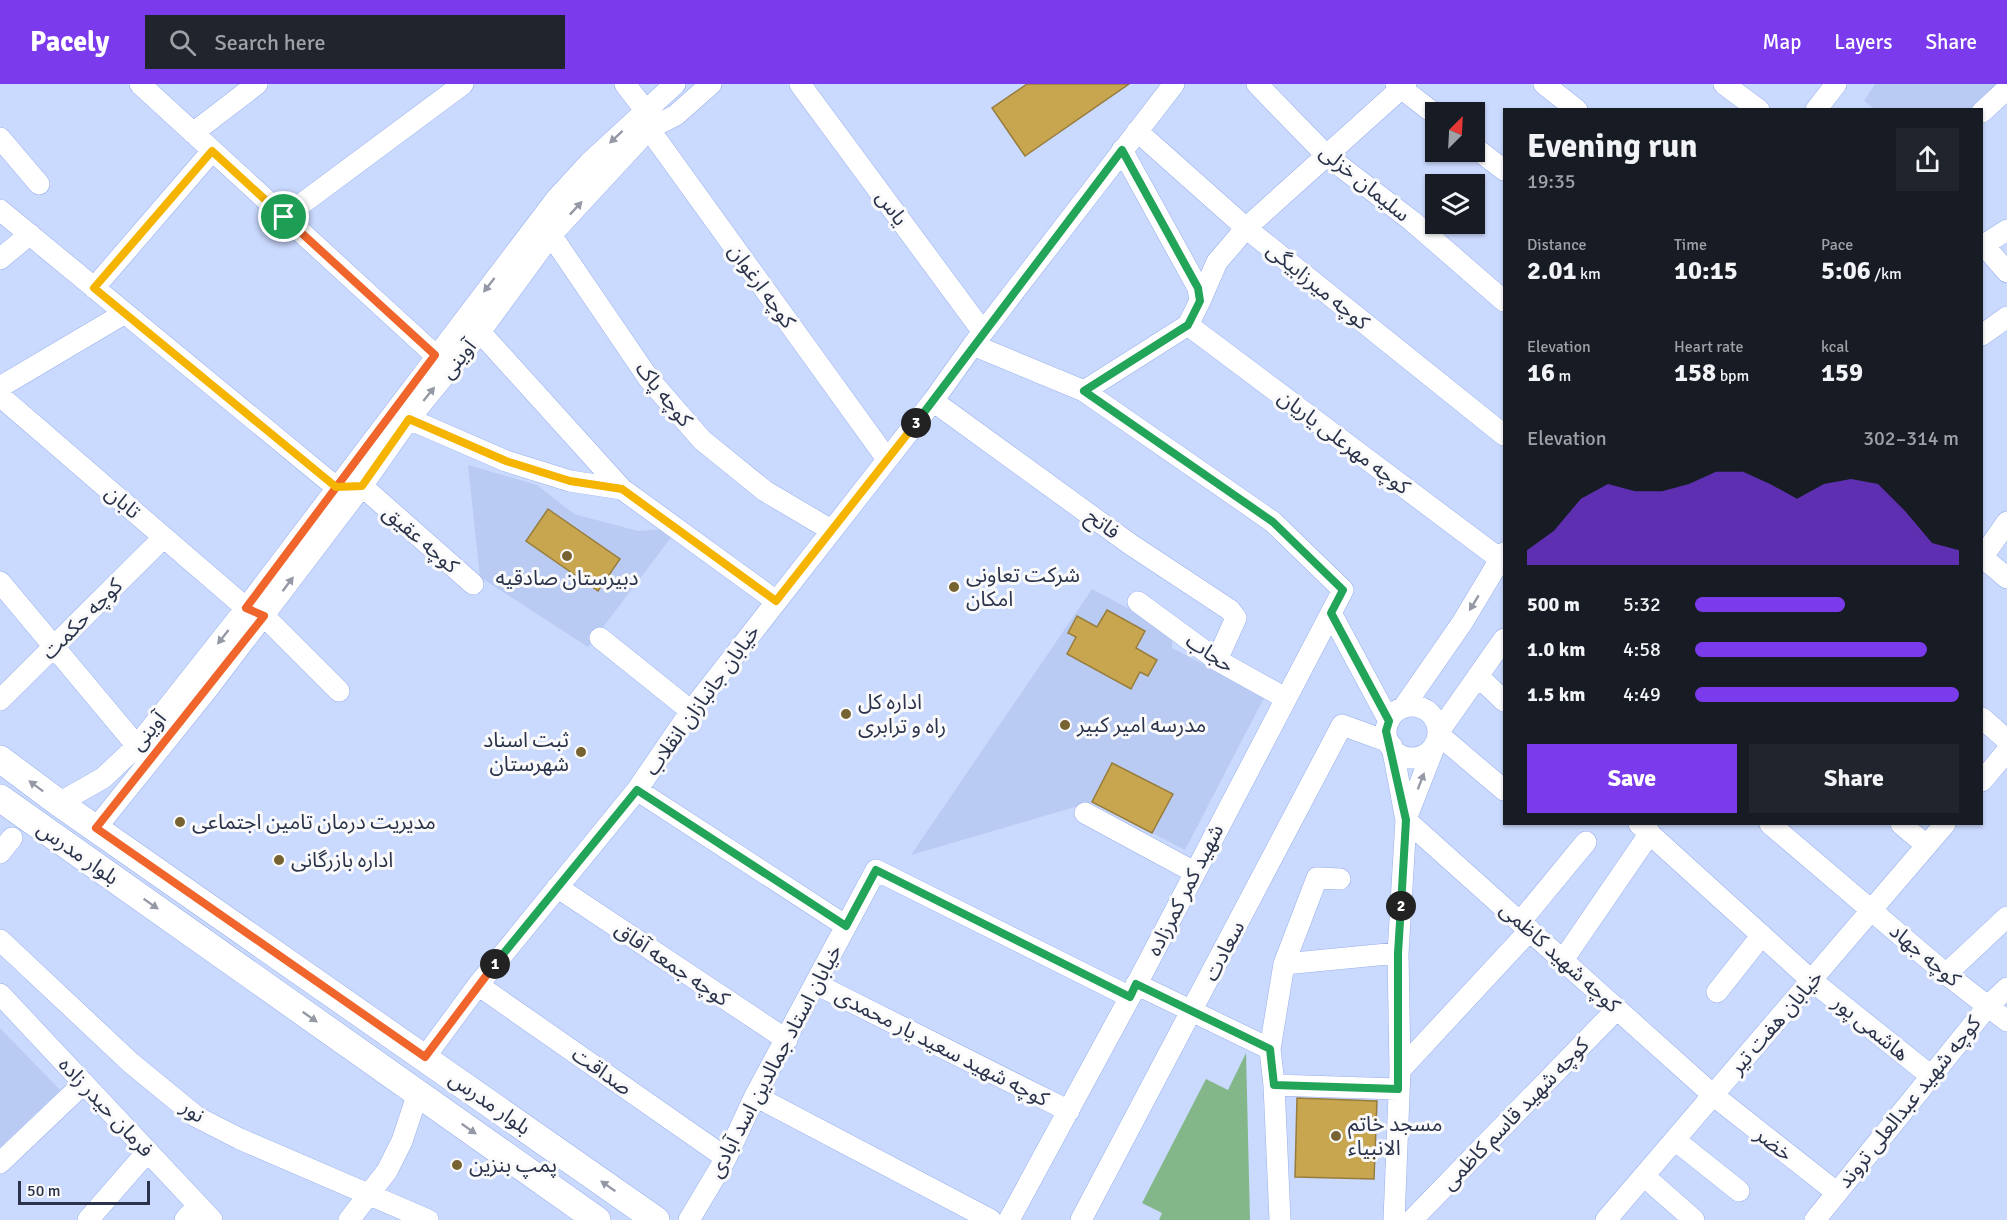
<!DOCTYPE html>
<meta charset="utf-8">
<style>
:root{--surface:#171b24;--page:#20242c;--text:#f1f3f6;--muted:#9ea1a6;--accent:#7c3aed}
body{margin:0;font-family:Signika,"Noto Sans Arabic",sans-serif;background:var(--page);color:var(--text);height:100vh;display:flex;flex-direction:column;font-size:22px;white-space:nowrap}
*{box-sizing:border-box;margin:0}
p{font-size:20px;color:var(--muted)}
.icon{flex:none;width:33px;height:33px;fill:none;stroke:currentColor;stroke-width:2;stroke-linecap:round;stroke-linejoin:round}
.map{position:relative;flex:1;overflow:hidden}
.sheet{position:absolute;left:1503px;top:24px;width:480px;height:717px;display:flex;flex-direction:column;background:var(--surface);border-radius:0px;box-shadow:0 2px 4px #0004}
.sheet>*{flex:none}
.needle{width:39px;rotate:24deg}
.controls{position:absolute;left:1425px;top:18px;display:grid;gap:12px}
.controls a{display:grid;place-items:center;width:60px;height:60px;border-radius:0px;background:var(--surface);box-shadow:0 2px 4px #0004;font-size:30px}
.scale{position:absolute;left:18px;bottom:15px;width:132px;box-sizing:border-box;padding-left:6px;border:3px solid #2a334b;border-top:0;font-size:16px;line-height:21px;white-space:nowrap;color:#2a334b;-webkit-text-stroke:4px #fafafa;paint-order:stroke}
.pin{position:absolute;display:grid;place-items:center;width:51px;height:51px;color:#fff;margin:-26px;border:3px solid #fff;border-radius:50%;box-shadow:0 2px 6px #0007}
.km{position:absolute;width:30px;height:30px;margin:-15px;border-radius:50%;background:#222;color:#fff;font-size:16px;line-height:30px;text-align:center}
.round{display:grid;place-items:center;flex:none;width:63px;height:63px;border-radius:0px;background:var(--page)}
.headline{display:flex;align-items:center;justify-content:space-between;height:102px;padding:0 24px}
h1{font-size:33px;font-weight:700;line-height:45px}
.stats{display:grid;grid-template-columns:repeat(3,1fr);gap:9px;height:102px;padding:6px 24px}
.stats div{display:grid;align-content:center}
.stats b{font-size:26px;font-weight:700}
.stats small{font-size:16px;font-weight:400}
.stats p{font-size:16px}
.chart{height:168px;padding:12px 24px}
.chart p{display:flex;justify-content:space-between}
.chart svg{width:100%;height:108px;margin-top:6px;fill:var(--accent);opacity:.7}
.button{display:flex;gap:12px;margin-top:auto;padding:12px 24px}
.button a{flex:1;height:69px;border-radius:0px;background:var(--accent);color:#fff;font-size:24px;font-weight:700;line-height:69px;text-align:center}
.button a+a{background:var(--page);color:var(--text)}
ul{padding:0 24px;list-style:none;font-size:20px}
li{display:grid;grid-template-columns:96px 72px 1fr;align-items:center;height:45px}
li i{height:15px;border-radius:8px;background:var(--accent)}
header{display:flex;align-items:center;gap:36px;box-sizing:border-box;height:84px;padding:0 30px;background:var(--accent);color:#fff}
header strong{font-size:28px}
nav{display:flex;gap:33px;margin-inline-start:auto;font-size:21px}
.search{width:420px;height:54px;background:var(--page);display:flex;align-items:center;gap:15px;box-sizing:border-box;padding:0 21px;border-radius:0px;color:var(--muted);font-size:22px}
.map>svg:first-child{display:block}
.built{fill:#bacbf3}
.green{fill:#83b789}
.building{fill:#c8a54f;stroke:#977d3d;stroke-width:1.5}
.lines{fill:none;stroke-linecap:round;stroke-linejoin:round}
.minor-casing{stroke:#99b0eb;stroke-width:22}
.major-casing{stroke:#99b0eb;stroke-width:28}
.minor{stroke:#fff;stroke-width:21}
.major{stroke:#fff;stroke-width:27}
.oneway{fill:#9499a5}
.split-1-casing{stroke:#fff;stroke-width:12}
.split-2-casing{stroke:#fff;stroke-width:12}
.split-3-casing{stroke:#fff;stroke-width:12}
.split-4-casing{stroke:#fff;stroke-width:12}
.split-1{stroke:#f0652b;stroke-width:8}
.split-2{stroke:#22a559;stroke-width:8}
.split-3{stroke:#22a559;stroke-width:8}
.split-4{stroke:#f5b400;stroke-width:8}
.poi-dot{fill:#776332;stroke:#fafafa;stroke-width:2}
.labels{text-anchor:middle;stroke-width:6;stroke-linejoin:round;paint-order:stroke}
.street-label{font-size:21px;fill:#2a334b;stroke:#fafafa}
.poi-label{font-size:21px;fill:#2a334b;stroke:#fafafa;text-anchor:start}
</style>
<header>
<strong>Pacely</strong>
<div class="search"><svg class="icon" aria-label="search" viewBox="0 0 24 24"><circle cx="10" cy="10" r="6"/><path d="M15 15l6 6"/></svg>Search here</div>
<nav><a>Map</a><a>Layers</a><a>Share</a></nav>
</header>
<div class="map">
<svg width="2007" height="1136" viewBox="0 0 2007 1136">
<rect width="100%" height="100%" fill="#cad9fe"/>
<path class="built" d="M1875,0H2001L1970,25H1875L1864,17Z
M468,381L537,401L574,430L638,447L663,445L673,451L588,563L480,493Z
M1092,505L1172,548V564L1265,612L1185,766L1092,718L911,771Z
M0,944L60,1006L0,1063Z"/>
<path class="green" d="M1246,969L1250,1136H1159L1162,1129L1142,1119L1206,995L1228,1006Z"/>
<path class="building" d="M1027,0H1129L1025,72L992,24Z
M548,425L620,475L598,507L526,457Z
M1107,526L1145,547L1136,564L1157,576L1148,592L1140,588L1131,605L1067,570L1076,553L1068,549L1077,532L1097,543Z
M1112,679L1173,710L1152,749L1092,718Z
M1297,1014L1377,1017L1374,1095L1295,1093Z"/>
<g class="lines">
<g class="minor-casing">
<path id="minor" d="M140,0L435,271
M625,0L645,26L649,45L887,375
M800,0L983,248
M1257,0L1327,72L1412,137L1504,217
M1396,0L1436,31
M1544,0L1577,26
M1724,0L1759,26
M1816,26L1836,0
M1982,28L2007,5
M1137,47L1246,144L1504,351
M193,49L257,0
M0,54L39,100
M1474,63L1504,86
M0,126L336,403L362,402L473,500
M284,133L463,0
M546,139L551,151L649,295L702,356L765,407L831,446
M1982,159L2007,188
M1982,162L2007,146
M0,175L30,150
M94,204L212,67
M1200,217L1217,178L1246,144L1406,0
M1188,241L1500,475
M1982,251L2007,233
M468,254L480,248L622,405L776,517
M973,261L1084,307L1188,241L1200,217L1198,204L1122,66
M0,303L125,229
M0,312L246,524L264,532L339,607
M933,317L1130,460L1230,526L1236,534L1217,576
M409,335L506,377L570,397L622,405
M1982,473L2007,494
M1982,474L2007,438
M0,498L137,662
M1138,518L1217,576L1285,614
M1331,529L1389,637
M600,554L691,627
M1479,593L1504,617
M0,616L164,453
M1386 648a26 26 0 1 1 52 0a26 26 0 1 1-52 0Z
M1403,624L1462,539L1504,469
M1982,634L2007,656
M1438,649L1504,555
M1438,650L1504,706
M1392,662L1406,736L1398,869L1400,986L1394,1136
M1982,697L2007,667
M637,706L846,842
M59,719L103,694L137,662L246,524L556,115L589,79L675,0
M1085,729L1194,788
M1406,735L1435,661
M1406,736L1713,1011L1836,1108
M1639,740L1811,896L1931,992
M1770,740L1946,890L2007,937
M1901,740L1926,761
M96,744L207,606L362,402L409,335L480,248L551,151L649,45L676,31L711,0
M0,769L12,754
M557,803L787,956
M1520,838L1586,758
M0,856L131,979L197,1033L240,1055L428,1136
M1563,876L1650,749
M1284,880L1398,869
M1946,890L2007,833
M816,900L1069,1027
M1136,900L1270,965
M478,901L726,1074
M1717,908L1762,851
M0,910L212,1136
M425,973L478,901L637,706L691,627L933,317L973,261L1174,0
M1400,986L1530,846
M1274,1001L1398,1005
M755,1012L991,1136
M1675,1056L1739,1107
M0,1079L84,999
M1644,1092L1694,1136
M88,1136L148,1067
M185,1136L198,1121
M349,1136L387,1087L402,1057L418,1009
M689,1136L726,1074L755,1012L876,786L1130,913
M1009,1136L1130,913L1343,506L1273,438L1084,307
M1081,1136L1342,641L1389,658
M1280,1136L1274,1001L1270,965L1284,880L1317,794L1340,795
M1412,1136L1617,925
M1606,1136L1945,740
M1815,1136L1988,922L2007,904"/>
</g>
<g class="major-casing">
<path id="major" d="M0,675L59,719L656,1136
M0,714L597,1136"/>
</g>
<use href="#minor" class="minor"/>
<use href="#major" class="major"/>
</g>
<defs><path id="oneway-solid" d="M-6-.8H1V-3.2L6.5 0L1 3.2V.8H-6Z" transform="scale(1.5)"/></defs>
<g class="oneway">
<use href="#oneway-solid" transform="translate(616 53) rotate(137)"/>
<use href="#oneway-solid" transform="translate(576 124) rotate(-47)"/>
<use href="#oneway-solid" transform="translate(489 201) rotate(128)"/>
<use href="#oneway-solid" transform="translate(429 310) rotate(-51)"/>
<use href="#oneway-solid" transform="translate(288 500) rotate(-53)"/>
<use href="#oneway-solid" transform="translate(1474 519) rotate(121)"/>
<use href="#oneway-solid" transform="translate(223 553) rotate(128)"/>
<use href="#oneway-solid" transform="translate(1421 697) rotate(-69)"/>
<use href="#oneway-solid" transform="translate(36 702) rotate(-143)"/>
<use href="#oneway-solid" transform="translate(151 820) rotate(35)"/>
<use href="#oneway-solid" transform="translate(310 933) rotate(35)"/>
<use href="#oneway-solid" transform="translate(469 1045) rotate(35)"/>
<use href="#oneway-solid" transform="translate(608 1102) rotate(-145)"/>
</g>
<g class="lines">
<g class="split-1-casing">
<path id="split-1" d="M284,133L435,271L246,524L264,532L96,744L425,973L495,880"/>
</g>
<g class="split-2-casing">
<path id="split-2" d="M495,880L637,706L846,842L876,786L1130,913L1136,900L1270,965L1274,1001L1398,1005V869L1401,822"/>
</g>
<g class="split-3-casing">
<path id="split-3" d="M916,339L1122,66L1198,204L1200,217L1188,241L1084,307L1273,438L1343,506L1331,529L1389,637L1386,647L1406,736L1401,822"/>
</g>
<g class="split-4-casing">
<path id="split-4" d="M284,133L212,67L94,204L336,403L362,402L409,335L506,377L570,397L622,405L776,517L916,339"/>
</g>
<use href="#split-1" class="split-1"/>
<use href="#split-2" class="split-2"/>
<use href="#split-3" class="split-3"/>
<use href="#split-4" class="split-4"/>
</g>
<g class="poi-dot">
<circle cx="567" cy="472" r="6"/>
<circle cx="954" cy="503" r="6"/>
<circle cx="846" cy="630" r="6"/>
<circle cx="1065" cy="641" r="6"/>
<circle cx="581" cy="668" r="6"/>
<circle cx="180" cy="738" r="6"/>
<circle cx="279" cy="776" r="6"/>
<circle cx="1336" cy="1052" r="6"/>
<circle cx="457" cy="1081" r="6"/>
</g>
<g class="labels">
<g class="street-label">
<text transform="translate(1365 99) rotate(39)" y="7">سلیمان خزلی</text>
<text transform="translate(892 124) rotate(54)" y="7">یاس</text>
<text transform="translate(762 202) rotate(54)" y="7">کوچه ارغوان</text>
<text transform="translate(1318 202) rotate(39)" y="7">کوچه میرزابیگی</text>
<text transform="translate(458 275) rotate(-51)" y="7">آوینی</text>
<text transform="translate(664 310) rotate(51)" y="7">کوچه پاک</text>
<text transform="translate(1344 358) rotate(37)" y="7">کوچه مهرعلی یاریان</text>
<text transform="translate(123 418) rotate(41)" y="7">تابان</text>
<text transform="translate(1103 440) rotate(36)" y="7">فاتح</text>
<text transform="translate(421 455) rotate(41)" y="7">کوچه عقیق</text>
<text transform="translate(82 535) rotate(-45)" y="7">کوچه حکمت</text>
<text transform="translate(1210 569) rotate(34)" y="7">حجاب</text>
<text transform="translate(702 616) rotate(-54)" y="7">خیابان جانبازان انقلاب</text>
<text transform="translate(148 647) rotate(-50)" y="7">آوینی</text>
<text transform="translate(78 769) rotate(35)" y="7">بلوار مدرس</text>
<text transform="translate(1185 806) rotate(-63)" y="7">شهید کمر کمرزاده</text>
<text transform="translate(1224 867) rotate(-63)" y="7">سعادت</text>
<text transform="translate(1925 871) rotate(40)" y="7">کوچه جهاد</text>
<text transform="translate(1560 873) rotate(42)" y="7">کوچه شهید کاظمی</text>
<text transform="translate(672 880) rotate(34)" y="7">کوچه جمعه آفاق</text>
<text transform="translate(1776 938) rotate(-49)" y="7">خیابان هفت تیر</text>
<text transform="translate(1871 944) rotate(39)" y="7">هاشمی پور</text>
<text transform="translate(942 963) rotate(27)" y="7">کوچه شهید سعید یار محمدی</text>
<text transform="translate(775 977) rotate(-62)" y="7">خیابان استاد جمالدین اسد آبادی</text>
<text transform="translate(602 987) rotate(35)" y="7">صداقت</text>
<text transform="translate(1909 1018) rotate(-51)" y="7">کوچه شهید عبدالعلی تروند</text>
<text transform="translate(490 1019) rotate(35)" y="7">بلوار مدرس</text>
<text transform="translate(106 1023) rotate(47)" y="7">فرمان حیدر زاده</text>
<text transform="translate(193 1027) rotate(35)" y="7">نور</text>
<text transform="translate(1515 1030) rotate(-46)" y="7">کوچه شهید قاسم کاظمی</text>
<text transform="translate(1774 1060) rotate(38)" y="7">خضر</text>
</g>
<g class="poi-label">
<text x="966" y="498">شرکت تعاونی<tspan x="966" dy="24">امکان</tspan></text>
<text x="567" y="501" text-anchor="middle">دبیرستان صادقیه</text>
<text x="858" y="625">اداره کل<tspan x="858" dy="24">راه و ترابری</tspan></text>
<text x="1077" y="648">مدرسه امیر کبیر</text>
<text x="569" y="663" text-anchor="end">ثبت اسناد<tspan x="569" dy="24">شهرستان</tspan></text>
<text x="192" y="745">مدیریت درمان تامین اجتماعی</text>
<text x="291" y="783">اداره بازرگانی</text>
<text x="1348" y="1047">مسجد خاتم<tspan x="1348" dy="24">الانبیاء</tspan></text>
<text x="469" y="1088">پمپ بنزین</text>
</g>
</g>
</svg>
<div class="controls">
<a><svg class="needle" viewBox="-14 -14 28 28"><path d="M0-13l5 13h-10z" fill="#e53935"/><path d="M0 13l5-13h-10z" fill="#9ea1a6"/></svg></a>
<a><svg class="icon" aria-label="layers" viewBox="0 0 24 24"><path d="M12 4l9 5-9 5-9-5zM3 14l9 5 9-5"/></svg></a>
</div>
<div class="scale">50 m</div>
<div class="pin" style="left:284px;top:133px;background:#1e9e55"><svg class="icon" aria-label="arrive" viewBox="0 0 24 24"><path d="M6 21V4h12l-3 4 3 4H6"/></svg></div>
<b class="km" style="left:495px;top:880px">1</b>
<b class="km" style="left:1401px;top:822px">2</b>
<b class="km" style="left:916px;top:339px">3</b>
<section class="sheet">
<div class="headline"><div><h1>Evening run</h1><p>19:35</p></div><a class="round"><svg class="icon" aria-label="share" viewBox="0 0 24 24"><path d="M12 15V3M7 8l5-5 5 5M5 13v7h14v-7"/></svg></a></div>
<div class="stats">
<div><p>Distance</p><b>2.01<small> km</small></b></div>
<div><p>Time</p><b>10:15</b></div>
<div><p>Pace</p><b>5:06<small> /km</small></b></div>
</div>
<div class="stats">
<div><p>Elevation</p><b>16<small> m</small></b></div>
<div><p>Heart rate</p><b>158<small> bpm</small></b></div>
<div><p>kcal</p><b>159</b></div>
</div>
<div class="chart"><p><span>Elevation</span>302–314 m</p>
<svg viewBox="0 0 160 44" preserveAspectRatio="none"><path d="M0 44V38L10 30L20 17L30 11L40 14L50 14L60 11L70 6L80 6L90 11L100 17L110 11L120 9L130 11L140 22L150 35L160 38V44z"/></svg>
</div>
<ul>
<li><b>500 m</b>5:32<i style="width:57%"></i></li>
<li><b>1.0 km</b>4:58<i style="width:88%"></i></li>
<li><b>1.5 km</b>4:49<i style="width:100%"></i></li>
</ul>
<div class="button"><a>Save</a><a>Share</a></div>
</section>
</div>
